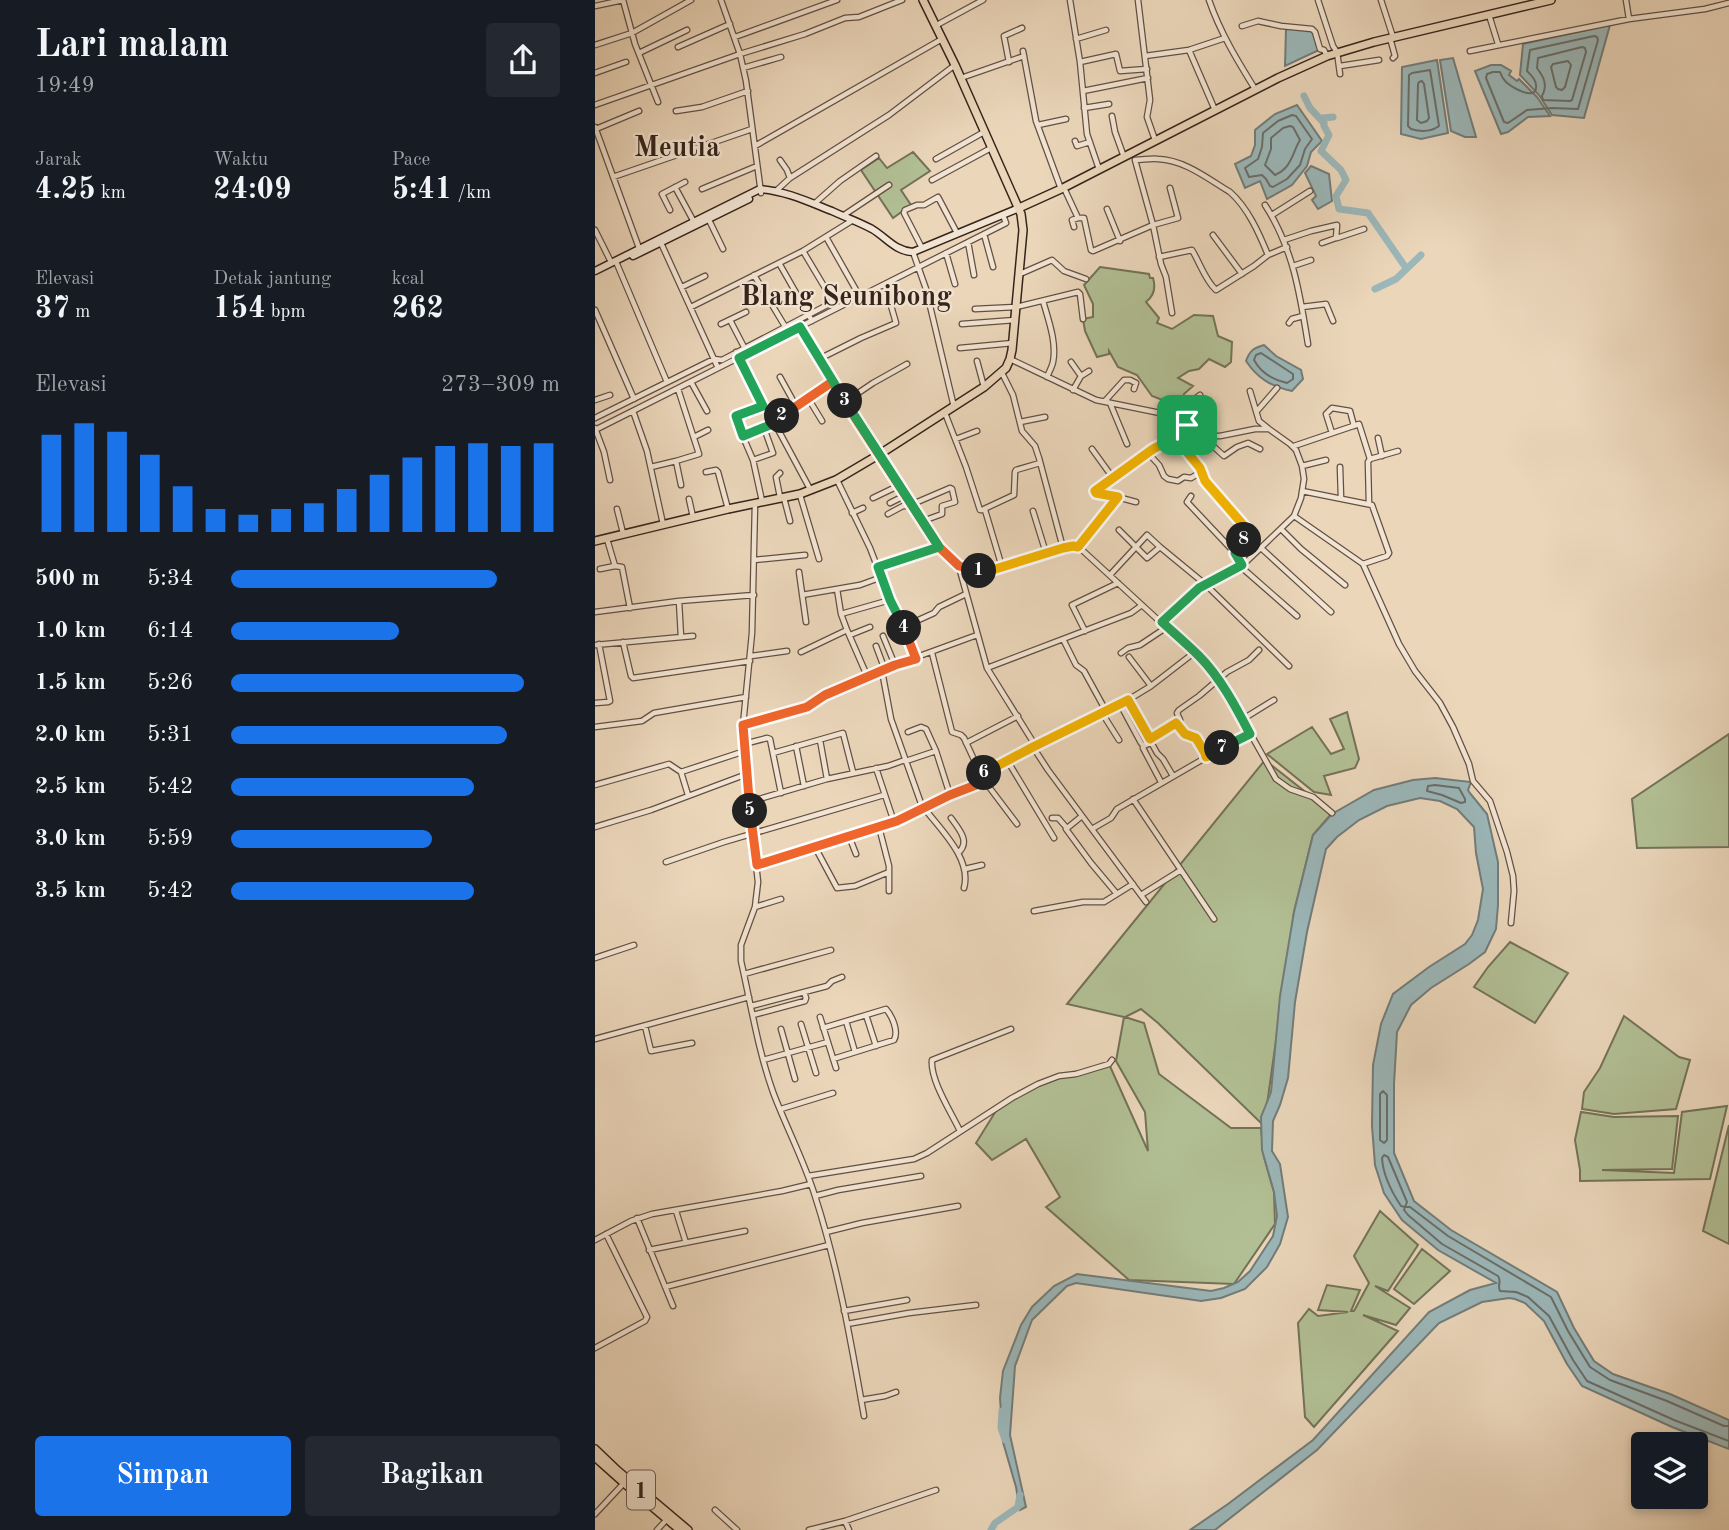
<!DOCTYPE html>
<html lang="id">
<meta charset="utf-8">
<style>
:root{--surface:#171b24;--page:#242831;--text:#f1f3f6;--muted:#9ea1a6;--accent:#1a73e8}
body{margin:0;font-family:"Old Standard TT",serif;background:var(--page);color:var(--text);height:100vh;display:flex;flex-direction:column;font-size:26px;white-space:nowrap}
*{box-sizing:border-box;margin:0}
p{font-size:23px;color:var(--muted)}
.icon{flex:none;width:38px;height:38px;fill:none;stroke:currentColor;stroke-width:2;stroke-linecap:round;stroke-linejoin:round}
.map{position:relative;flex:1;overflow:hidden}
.panel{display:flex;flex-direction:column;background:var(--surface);width:595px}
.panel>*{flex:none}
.controls{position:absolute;left:1036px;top:1432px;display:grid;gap:14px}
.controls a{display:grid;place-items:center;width:77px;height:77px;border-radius:7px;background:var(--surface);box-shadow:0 4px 10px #0003;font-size:35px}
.pin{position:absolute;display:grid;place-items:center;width:60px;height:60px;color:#fff;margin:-30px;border-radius:14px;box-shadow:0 4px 10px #0006}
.km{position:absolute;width:35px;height:35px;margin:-18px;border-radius:50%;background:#222;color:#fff;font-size:19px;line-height:35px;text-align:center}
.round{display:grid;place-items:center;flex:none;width:74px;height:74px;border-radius:7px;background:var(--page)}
.headline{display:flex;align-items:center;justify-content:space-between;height:119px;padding:0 35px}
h1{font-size:38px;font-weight:700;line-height:52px}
.stats{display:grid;grid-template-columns:repeat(3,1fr);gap:10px;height:119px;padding:7px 35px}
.stats div{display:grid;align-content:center}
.stats b{font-size:30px;font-weight:700}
.stats small{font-size:19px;font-weight:400}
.stats p{font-size:19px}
.chart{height:196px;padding:14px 35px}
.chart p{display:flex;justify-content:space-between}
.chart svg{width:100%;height:126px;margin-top:7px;stroke:var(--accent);stroke-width:6}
.primary-button{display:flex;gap:14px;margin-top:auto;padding:14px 35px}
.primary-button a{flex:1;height:80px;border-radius:7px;background:var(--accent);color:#fff;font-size:28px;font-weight:700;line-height:80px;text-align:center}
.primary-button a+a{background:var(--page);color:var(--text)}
ul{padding:0 35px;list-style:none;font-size:23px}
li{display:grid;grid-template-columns:112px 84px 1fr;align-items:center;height:52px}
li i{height:18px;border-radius:9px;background:var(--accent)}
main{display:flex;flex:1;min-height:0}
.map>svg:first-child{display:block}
.green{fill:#b2bf94;stroke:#737258;stroke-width:2}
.water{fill:#9bb7b9;stroke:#727c7a;stroke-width:2}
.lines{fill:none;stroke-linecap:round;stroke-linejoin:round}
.shore{stroke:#686e6a;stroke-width:2}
.river{stroke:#9bb7b9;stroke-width:7}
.minor-casing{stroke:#625044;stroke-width:7}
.secondary-casing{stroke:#34241c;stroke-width:9}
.trunk-casing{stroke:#34241c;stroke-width:10}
.minor{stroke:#f2e4d2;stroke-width:4.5}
.secondary{stroke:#f2e4d2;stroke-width:6}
.trunk{stroke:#ebd6ba;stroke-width:7}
.split-1-casing{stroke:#fff;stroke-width:14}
.split-2-casing{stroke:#fff;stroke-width:14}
.split-3-casing{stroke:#fff;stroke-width:14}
.split-4-casing{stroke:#fff;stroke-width:14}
.split-5-casing{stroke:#fff;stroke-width:14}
.split-6-casing{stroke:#fff;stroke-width:14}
.split-7-casing{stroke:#fff;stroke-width:14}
.split-8-casing{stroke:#fff;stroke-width:14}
.split-9-casing{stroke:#fff;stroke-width:14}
.split-1{stroke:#f5b400;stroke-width:9}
.split-2{stroke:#f0652b;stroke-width:9}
.split-3{stroke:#22a559;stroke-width:9}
.split-4{stroke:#22a559;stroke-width:9}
.split-5{stroke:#f0652b;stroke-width:9}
.split-6{stroke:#f0652b;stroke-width:9}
.split-7{stroke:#f5b400;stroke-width:9}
.split-8{stroke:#22a559;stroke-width:9}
.split-9{stroke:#f5b400;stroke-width:9}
.labels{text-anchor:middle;stroke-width:5;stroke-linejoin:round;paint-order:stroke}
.shield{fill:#f2e4d2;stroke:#6d5e53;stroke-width:2}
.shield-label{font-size:23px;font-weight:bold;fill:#34241c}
.quarter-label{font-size:28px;font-weight:bold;fill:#34241c;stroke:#f2e4d2}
</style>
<main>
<section class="panel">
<div class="headline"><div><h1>Lari malam</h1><p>19:49</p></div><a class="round"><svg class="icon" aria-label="share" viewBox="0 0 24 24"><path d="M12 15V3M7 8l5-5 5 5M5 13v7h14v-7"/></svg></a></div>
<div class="stats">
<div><p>Jarak</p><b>4.25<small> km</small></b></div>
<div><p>Waktu</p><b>24:09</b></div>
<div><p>Pace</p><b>5:41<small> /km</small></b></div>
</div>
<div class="stats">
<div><p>Elevasi</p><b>37<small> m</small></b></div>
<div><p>Detak jantung</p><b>154<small> bpm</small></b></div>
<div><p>kcal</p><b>262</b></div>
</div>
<div class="chart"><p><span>Elevasi</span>273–309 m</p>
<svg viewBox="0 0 160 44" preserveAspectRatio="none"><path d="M5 44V10M15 44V6M25 44V9M35 44V17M45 44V28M55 44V36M65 44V38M75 44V36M85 44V34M95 44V29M105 44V24M115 44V18M125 44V14M135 44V13M145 44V14M155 44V13"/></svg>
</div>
<ul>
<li><b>500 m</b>5:34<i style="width:81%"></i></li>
<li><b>1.0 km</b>6:14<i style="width:51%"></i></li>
<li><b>1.5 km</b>5:26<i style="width:89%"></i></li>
<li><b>2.0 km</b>5:31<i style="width:84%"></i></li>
<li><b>2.5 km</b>5:42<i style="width:74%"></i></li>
<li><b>3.0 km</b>5:59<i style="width:61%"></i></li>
<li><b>3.5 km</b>5:42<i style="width:74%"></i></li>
</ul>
<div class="primary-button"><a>Simpan</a><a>Bagikan</a></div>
</section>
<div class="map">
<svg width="1134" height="1530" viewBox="0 0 1134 1530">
<rect width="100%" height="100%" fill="#ebd6ba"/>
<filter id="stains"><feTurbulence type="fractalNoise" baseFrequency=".00286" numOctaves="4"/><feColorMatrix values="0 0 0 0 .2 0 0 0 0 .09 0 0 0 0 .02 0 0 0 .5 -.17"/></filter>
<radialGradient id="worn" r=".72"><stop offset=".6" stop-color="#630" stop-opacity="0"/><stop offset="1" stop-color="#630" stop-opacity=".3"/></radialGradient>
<path class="green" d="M318,152L335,171L306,190L316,205L298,218L266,170L284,158L292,168Z
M505,267L554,274L555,278H558C561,288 559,296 551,302L564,318L562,323L577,329L599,315L618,316L623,336L637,342L636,362L630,367L614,359L604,369L594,371L583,378L598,386L589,394L587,403L581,401L575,403L557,396L542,375L523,367L514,351V354L502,357L490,331L488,319L498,317V304L489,285Z
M752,712L764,759L760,768L729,776L736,795L719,792L672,754L717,727L736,754L749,749L735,719Z
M1134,734V847L1042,848L1037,799Z
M670,760L737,813L718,835L699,912L669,1126L563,1023L546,1009L530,1017L549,1023L564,1074L636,1128H666L669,1157L679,1192L680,1224L639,1284L534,1280L451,1207L465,1197L431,1139L397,1160L381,1143L404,1106L456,1078L514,1064L553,1151L550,1112L521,1061L529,1017L472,1004Z
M915,942L973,973L940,1023L879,987L893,967Z
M1029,1016L1084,1057L1095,1060L1081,1109L1019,1114L987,1109L989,1092L1005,1068Z
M1132,1106L1115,1179L985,1181V1170L980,1140L986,1112L1019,1117L1083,1116L1077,1169L1007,1170L1079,1173L1087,1112Z
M1134,1125V1244L1108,1231Z
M785,1211L823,1245L793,1291L780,1286L815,1308L801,1325L768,1315L803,1331L719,1427L710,1417L703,1323L714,1309L723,1316L753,1312L723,1310L732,1285L765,1290L756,1311H759L774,1283L759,1256Z
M827,1249L855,1271L819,1304L799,1289Z"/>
<path class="water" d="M1015,25L989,118L957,115L944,95L925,75L928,44Z
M691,28L718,31L724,50L690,66Z
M858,58L881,137H870L856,131L845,60Z
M842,60L853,133L826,139L806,134L807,67Z
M896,65H906L916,71L914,75L922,81L924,79L942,97L955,116L933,117L913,132L906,134L880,71Z
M702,105L727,141L716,152L712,166L697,185L672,199L665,181L650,188L640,164L656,156L660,145V130L680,114Z
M716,166L734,174L737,201L723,209L717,200L721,196L710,173Z
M669,345L681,356L706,370L708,379L697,391C676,386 663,379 651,361C655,350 659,348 669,345Z
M840,778L876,782L873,790L874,792L892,814L903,862V905L901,929L890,952L874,964L836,988L816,1005L802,1032L799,1084V1153L819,1201L856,1230L962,1292L979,1328L999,1361L1018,1374L1075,1394L1134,1420V1449L1077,1427L987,1386L972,1364L949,1321L930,1303L920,1299L914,1298L887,1302L844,1323L722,1450L620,1530H595L633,1504L718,1440L834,1312L875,1290L901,1283L843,1250L807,1220L789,1193L780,1165L777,1126L778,1065L786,1024L798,994L834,967L870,944L877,935L883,920L888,889L881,853L879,827L862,809L845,801L825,798L792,806L764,820L742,837L731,849L712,932L700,1002L693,1078L685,1105L678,1121L677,1151L685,1164L693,1217L685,1244L672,1267L650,1289L626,1298L606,1301L481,1283L472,1286L437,1320L420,1366L415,1435L431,1507L425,1510L421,1487L408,1442L405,1398L408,1371L426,1325L437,1307L459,1286L482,1274L616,1291L629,1288L643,1282L655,1271L678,1236L682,1216L679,1192L667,1150L666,1117L676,1092L685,996L699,912L718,835L737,814L779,790L818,780Z"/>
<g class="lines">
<path class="shore" d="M999,36L1002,37L1003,40L983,109L957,108L932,110L913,123L909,122L891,78L892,74L898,72H905C906,75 908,79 911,82C916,87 943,103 941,85C941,79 935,74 932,71L935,50Z
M987,47L990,48L991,52L977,100L975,101L948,100C946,92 947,99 949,91C952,82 947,75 942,68L943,58Z
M973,61L976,65L970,87L967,90L963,89L961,87L956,67L958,64Z
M835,70L844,126C836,132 826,132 816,129L813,126L814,75L817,73Z
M827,81L829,84L834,118L832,121L826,123L822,120L823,84L824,82Z
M697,115L701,116L717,139L710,149L705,165L692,179L678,187L675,186L671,179L667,175L654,177L650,168L663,159L667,147L668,133L683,121Z
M695,126L698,127L705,140C697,153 697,168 680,175L670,165L676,149V138L688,128Z
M666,353L698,374V379L692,383C678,380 666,373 659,360L661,355Z
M840,785L864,788L870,799V802L866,803L847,795L832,791L833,786Z
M788,1091L792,1095V1140L789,1143L785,1140V1094Z
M789,1155L793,1157L812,1202L810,1207L806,1206C796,1191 788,1176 787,1158Z
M1134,1426H1129L1072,1401L1015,1380L995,1367L973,1331L956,1297L853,1236L815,1207H810L809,1210L813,1215L847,1244L903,1276C907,1281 902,1286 905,1291L921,1292L933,1297L954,1316L978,1360L992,1381L1079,1420L1134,1441"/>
<path class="river" d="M709,96L715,108L729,123
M738,117L728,118L729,126L734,135L726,151L746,170L751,180L741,196L744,209L773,213L811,268
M780,289L801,279L826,255
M407,1411L406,1428L410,1440
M396,1530L400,1523L423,1507L425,1495"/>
<g class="minor-casing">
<path id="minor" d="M28,0L40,44L63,102
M126,0L145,54L151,81L166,193
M475,0L485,62L492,134L504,169
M543,0L555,100L552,117L560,140
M614,0C625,32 642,60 660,89
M723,0L738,46L742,52L745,74
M786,0L798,37
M1031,0L1034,19
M0,6L28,0
M894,15L903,44
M340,26L388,0
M647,26L663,21L686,26L717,29L720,32L725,49L729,50L732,56
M140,37L242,0
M795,38L800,56L798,58
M481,39L511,30
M0,45L37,33L96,0
M83,47L135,24
M594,50L620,110
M428,51L441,121L466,189
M875,51L1034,19L1110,9L1134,3
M44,53L92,30
M550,56L594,50L630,38
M414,62L409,36L427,28
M485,62L521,54L525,71L552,69
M745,66L784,60
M148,68L186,57
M0,73L31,62
M366,78L429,56
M488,91L553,78
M0,105L145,54L210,34L250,18L264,17L307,0
M489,108L514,104
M81,111L107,107L153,91
M517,116L520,132L529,157
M443,125L471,119
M0,127L44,248
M1,129L44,111
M480,141L482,146L495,142
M160,146L347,39
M341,159L389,132
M185,160L192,170L195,178
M540,160C548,160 556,158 563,159C590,160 613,179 635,192C653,208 664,233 673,255
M540,160L558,225L566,264L571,277L577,313
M18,177L157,129
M337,180L396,148
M80,187L99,222
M469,188L483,218L477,220L479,227
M107,189L162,166
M181,191L195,178L294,115L360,65
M219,204L245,181L281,156
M670,205C698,248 705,294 713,344
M512,209L525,241
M75,210L67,194L90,182
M249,215L294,185
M677,215L715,191
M483,218H489L496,250L498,251L558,225L583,218L575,188
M114,220L128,249
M0,230L16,262
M389,234L398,267
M618,235L647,274
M231,237L265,297
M742,238L769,229
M689,240L716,231L742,225L741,238L727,243
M373,242L379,275
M66,243L123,368
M327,248L309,213L310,210L322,205H329L343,197L362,233
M208,251L242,308
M318,252L331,289L359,407
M351,253L360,284
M564,257L597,250C605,263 610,280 621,290L659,266L673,255L692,247
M184,263L217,321
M22,264L72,382
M698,266L716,260
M425,274L457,260L469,271L491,279
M159,275L194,333
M87,287L110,276
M448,301C453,319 462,342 458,362C457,367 454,372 452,377
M96,307L208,251L258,220
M707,307L731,304L738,321
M380,309L421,307L483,292L485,294L488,319
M0,310L39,399
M135,320L149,347
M694,323L697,319L708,316
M126,324L151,312
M367,324L420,320
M205,327L237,382L344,546C350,554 357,562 365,566C389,580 442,556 468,548L478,546L486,549L610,663L637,701L681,779L695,789L718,797L737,813
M365,348L418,343
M141,352L168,406L179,422L215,489
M224,359L266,338L301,323L290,285
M415,359L501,400L570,414L614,436H625L660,429H674L695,444L701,450L707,466L709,479L706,498L699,516L651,562L604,588L567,622
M382,361L389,387
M476,362L486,376
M407,373L418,395L427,431L440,446L444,458L468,548
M185,377L201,406
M96,382L112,411
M83,389L104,454L81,461L86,485
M478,390L486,376L494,371
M655,391L664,421L674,429
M213,398L227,421
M0,400L15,395
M510,401L529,380H535L541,383L539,389
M250,402L278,383L312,364
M515,403L532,444
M38,411L52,451L68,524
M662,411L682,388
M350,413L371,467L385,510H390L407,567
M0,418L119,359L127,360L238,302
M584,421L594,403L605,395
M425,422L450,417
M0,428L9,452L15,480
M0,430L411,223L408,215
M737,433L731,414L737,408L755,411L759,426
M609,434L592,452L605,467L609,480L651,528L648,540L640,553
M148,436L175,425L237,382
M607,436L629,456L642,447L653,443L665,449
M99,437L113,430
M783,438L787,456
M361,439L382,431
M699,446L764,424L775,459L803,451
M497,449L518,478
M553,453L564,465L569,476L573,479L583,481L589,477L596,478L606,472
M158,460L178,453L169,428
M707,466L731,460
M56,467L81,461
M745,467L746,498
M111,472L121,470L123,472L133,509
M242,480L275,548L295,600L321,659
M707,491L777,505L794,553L792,556L768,564
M205,495L224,559
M596,496L592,502L640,553L647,565
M185,497L181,477L185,473
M189,498L195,521
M278,498L305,485
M94,499L98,517
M167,501L158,460L140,418L168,406
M541,502L500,491L558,449L575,440L592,425
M295,503L311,495
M160,504L157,633L148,725L154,802L163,882L160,907L146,945V961C156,1005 163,1050 178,1092C191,1127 209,1160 220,1196C243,1267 256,1342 269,1416
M774,504L773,462L775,459
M22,509L28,533
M389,509L419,495L420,472L421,470L445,463
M438,511L451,553
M257,513L268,508
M293,514L308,506H313L355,488L357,489L360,502L347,506V514L328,521
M699,516L768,564L804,644L820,671L845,703L858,727L874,764L878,781L895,801L912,852L918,876L919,891L916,923
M686,529L706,549L750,585
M12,539L20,566L27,567L35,608
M483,547L523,497
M565,547L610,584L694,666
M666,548L736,612
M159,560L210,555
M645,566L702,616
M283,567L344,546
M364,567L392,668L440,745
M5,569L20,566
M204,572L211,622
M515,575L552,535L565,547L552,558L524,530
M242,589L246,614L252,630
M207,595L265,585L287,577
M84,601L86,637
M0,612L84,601L159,595
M246,614L295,600
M308,627L339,613L344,607L371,594
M490,631L477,605L523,583
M255,635L275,627
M288,636L300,665
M28,642L36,676L38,678L155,661
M0,645L98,636
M281,646L290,670
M206,652L252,630L273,678
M337,653L357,732L366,735L369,738L388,779L422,824
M526,653L533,648L545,645L572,627
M156,656L192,651
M534,657L556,686
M392,668L468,639
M287,671L296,719L328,809
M533,700L562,753L568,759L578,776
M0,703L13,702L15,701L4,644
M525,704L546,743L549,746L557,742
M511,711L489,671L481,665L468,639L536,613L547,605
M507,713L524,740
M648,719L679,700
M148,725L212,707L230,695L300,665L382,635
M0,727L47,721L59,713L151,697
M313,732L326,727L331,729L341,751L355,795
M555,739L585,720L582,713L584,710L604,696L632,672L654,660L664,650
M225,740L232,779
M371,743L423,716
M149,744L172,738L175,739L186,793
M201,746L209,786
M548,746V748L566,782
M438,747L453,770L551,902
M178,753L248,733L258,772
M611,756L655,734
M412,760L459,838
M311,761L341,751
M281,768L299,822
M86,772L93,795
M0,785L74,764L86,772L150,751
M538,799L619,919
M154,802L232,779L293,766L310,760
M329,808C346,830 377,859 369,888
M487,816L471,829L496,863L522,894
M356,818C364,829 376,842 363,853
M457,818H463L471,827
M0,827L56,810L152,774
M284,827L294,866V891
M497,829L516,818L522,809L610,758V753L602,738L590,734L581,723
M254,836L261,854
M220,847L242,888L260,886L294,872
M71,862L129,842L289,795
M162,865L302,821L355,795L388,781L389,773L392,770L533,700L556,686L600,652
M370,869L387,865
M546,895L586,870
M160,907L186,899
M439,911L488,902H509L538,884
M0,958L39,945
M149,974L236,950
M156,1006L232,986L237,981L247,977
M158,1015L210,1001L211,998L209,992
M271,1015L281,1046
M225,1017L241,1068
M251,1021L260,1052
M206,1024L221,1073
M50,1026L56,1051L97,1043
M228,1028L291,1009C297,1016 304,1031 299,1040L238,1059
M186,1029L200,1079
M0,1039L154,997
M168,1060L233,1042
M186,1109L238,1093
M365,1131C356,1112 335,1080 337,1060L416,1029
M213,1176L319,1159L332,1153L417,1098L443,1084L464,1076L481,1074L514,1064L517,1060
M220,1196L243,1190L326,1176
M81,1211L91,1243
M42,1218L78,1306
M231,1232L267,1223L363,1206
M0,1240L36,1221L57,1214L187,1191L216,1184
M54,1250L150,1231
M70,1287L234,1245
M249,1311L312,1300
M252,1324L314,1313L381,1305
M0,1348L50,1321L52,1317L11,1234
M266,1400L290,1396L301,1392
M120,1510L142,1530
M0,1514L29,1483
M250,1521L254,1530
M62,1530L73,1518
M214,1530L250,1521L341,1490"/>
</g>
<g class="secondary-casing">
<path id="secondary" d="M38,256L154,199
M0,271L165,189C191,191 214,202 237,211C250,217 264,222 277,229C292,238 300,251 318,252L424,208"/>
</g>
<g class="trunk-casing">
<path id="trunk" d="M424,208L466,189L683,78L732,56L779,42L956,0
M0,541L133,509L205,494L241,480L285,454L389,387L411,368L415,359L417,350L428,230L426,214L360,65L328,0
M0,1449L23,1471L93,1530
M0,1457L29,1483L85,1530"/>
</g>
<use href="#minor" class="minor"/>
<use href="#secondary" class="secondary"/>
<use href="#trunk" class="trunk"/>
</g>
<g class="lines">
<g class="split-1-casing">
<path id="split-1" d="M384,571L397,570L468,548L478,546L483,547L523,497L501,493L500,491L558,449L575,440L592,425"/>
</g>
<g class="split-2-casing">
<path id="split-2" d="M187,416L237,382L344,547L364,566L384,571"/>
</g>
<g class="split-3-casing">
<path id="split-3" d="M187,416L175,425L148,436L141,416L168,406L144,358L205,327L250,401"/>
</g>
<g class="split-4-casing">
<path id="split-4" d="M250,401L344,547L283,567L295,600L309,628"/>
</g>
<g class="split-5-casing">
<path id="split-5" d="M155,811L148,725L212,707L230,695L300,665L321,659L309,628"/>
</g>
<g class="split-6-casing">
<path id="split-6" d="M155,811L162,865L302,821L355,795L386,783L388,781L389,773"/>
</g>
<g class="split-7-casing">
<path id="split-7" d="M389,773L438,747L533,700L555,739L581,723L590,734L601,738L610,753L611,757L627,748"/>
</g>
<g class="split-8-casing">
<path id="split-8" d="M627,748L655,734C641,707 625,677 604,656C592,644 579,633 567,622L604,588L647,565L640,553L649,540"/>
</g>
<g class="split-9-casing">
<path id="split-9" d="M592,425L609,434L592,452L605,468L610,481L650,527L649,540"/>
</g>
<use href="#split-1" class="split-1"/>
<use href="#split-2" class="split-2"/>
<use href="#split-3" class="split-3"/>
<use href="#split-4" class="split-4"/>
<use href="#split-5" class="split-5"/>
<use href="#split-6" class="split-6"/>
<use href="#split-7" class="split-7"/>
<use href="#split-8" class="split-8"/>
<use href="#split-9" class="split-9"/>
</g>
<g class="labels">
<rect class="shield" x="32" y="1470.5" width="28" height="39" rx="5"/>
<g class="shield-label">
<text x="46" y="1498">1</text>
</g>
<g class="quarter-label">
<text x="82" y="156">Meutia</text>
<text x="251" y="305">Blang Seunibong</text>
</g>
</g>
<rect width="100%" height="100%" filter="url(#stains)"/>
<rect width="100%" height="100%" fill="url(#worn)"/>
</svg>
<div class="controls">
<a><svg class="icon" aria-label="layers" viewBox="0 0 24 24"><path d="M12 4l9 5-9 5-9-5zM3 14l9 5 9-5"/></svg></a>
</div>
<div class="pin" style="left:592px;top:425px;background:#1e9e55"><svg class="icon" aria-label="arrive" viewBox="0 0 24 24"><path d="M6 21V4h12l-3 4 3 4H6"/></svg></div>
<b class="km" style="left:384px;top:571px">1</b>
<b class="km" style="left:187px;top:416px">2</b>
<b class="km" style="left:250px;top:401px">3</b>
<b class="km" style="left:309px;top:628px">4</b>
<b class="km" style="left:155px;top:811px">5</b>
<b class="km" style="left:389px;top:773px">6</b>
<b class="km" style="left:627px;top:748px">7</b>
<b class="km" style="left:649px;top:540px">8</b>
</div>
</main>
